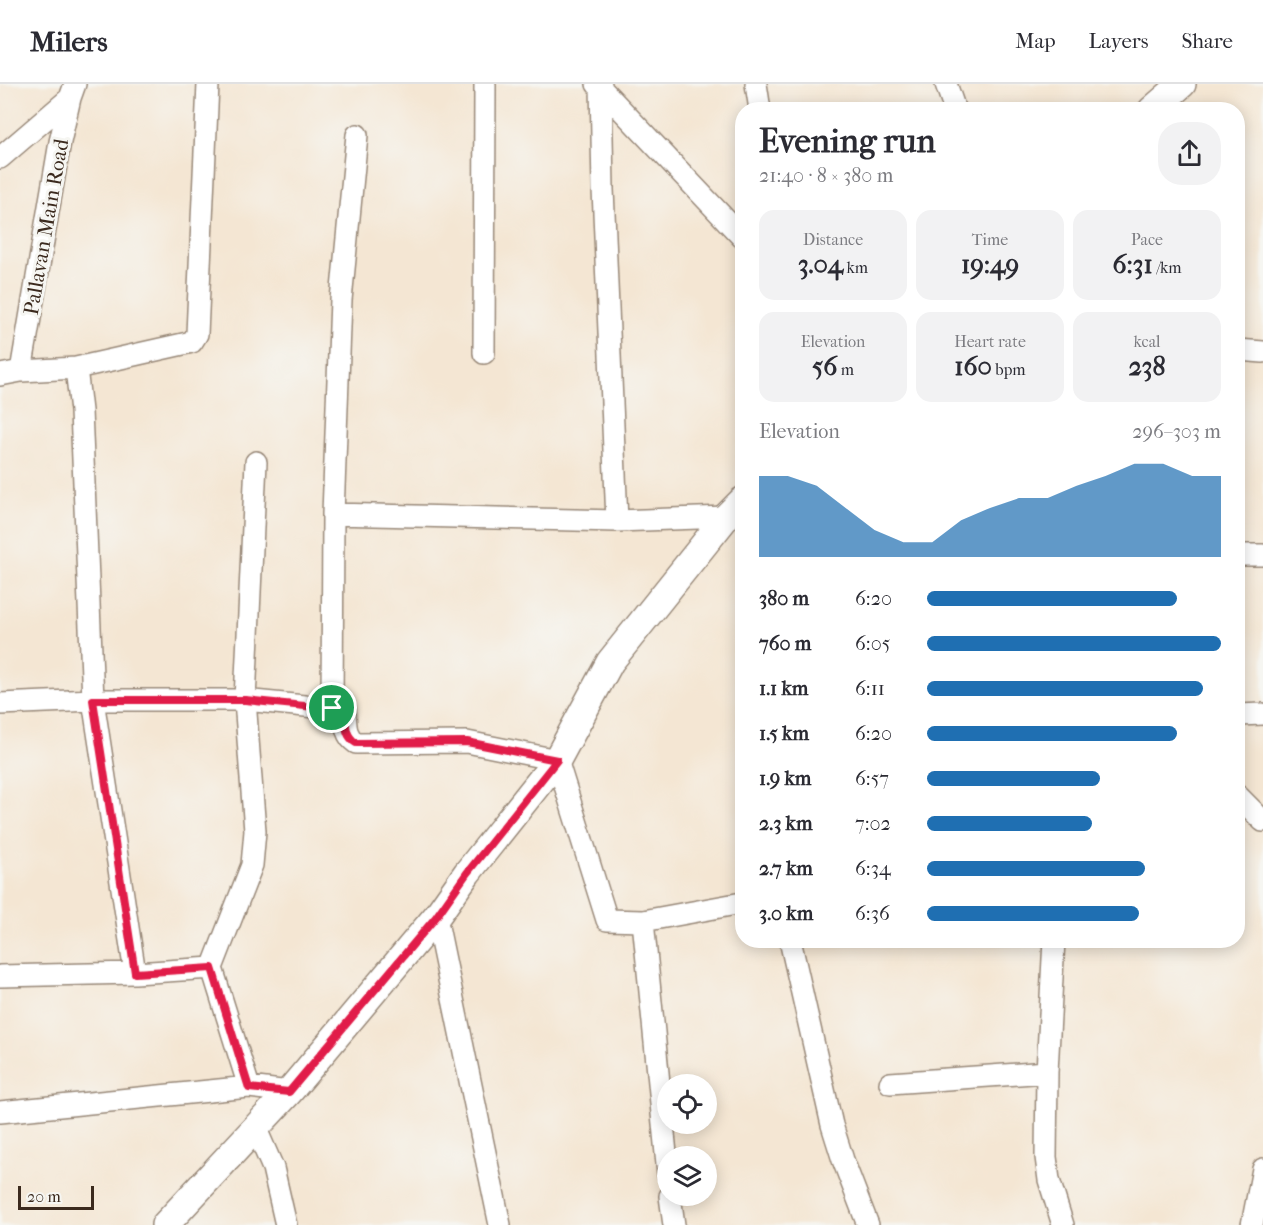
<!DOCTYPE html>
<meta charset="utf-8">
<style>
:root{--surface:#fff;--page:#f2f2f3;--text:#2b2b33;--muted:#7c7c81;--line:#e1e1e2;--accent:#1f6fb2}
body{margin:0;font-family:"IM FELL French Canon",serif;background:var(--page);color:var(--text);height:100vh;display:flex;flex-direction:column;font-size:22px;white-space:nowrap}
*{box-sizing:border-box;margin:0}
p{font-size:20px;color:var(--muted)}
.icon{flex:none;width:33px;height:33px;fill:none;stroke:currentColor;stroke-width:2;stroke-linecap:round;stroke-linejoin:round}
.map{position:relative;flex:1;overflow:hidden}
.sheet{position:absolute;left:735px;top:18px;width:510px;height:846px;display:flex;flex-direction:column;background:var(--surface);border-radius:24px;box-shadow:0 3px 15px #0003}
.sheet>*{flex:none}
.fabs{position:absolute;left:657px;top:990px;display:grid;gap:12px}
.fabs a{display:grid;place-items:center;width:60px;height:60px;border-radius:50%;background:var(--surface);box-shadow:0 3px 15px #0003;font-size:30px}
.scale{position:absolute;left:18px;bottom:15px;width:76px;box-sizing:border-box;padding-left:6px;border:3px solid #3b2a1e;border-top:0;font-size:16px;line-height:21px;white-space:nowrap;color:#3b2a1e;-webkit-text-stroke:4px #f6f6f2;paint-order:stroke}
.pin{position:absolute;display:grid;place-items:center;width:51px;height:51px;color:#fff;margin:-26px;border:3px solid #fff;border-radius:50%;box-shadow:0 2px 6px #0007}
.round{display:grid;place-items:center;flex:none;width:63px;height:63px;border-radius:24px;background:var(--page)}
.summary{display:flex;align-items:center;justify-content:space-between;height:102px;padding:0 24px}
h1{font-size:33px;font-weight:800;line-height:45px}
.stats{display:grid;grid-template-columns:repeat(3,1fr);gap:9px;height:102px;padding:6px 24px}
.stats div{display:grid;align-content:center;border-radius:15px;background:var(--page);text-align:center}
.stats b{font-size:26px;font-weight:800}
.stats small{font-size:16px;font-weight:400}
.stats p{font-size:16px}
.chart{height:168px;padding:12px 24px}
.chart p{display:flex;justify-content:space-between}
.chart svg{width:100%;height:108px;margin-top:6px;fill:var(--accent);opacity:.7}
ul{padding:0 24px;list-style:none;font-size:20px}
li{display:grid;grid-template-columns:96px 72px 1fr;align-items:center;height:45px}
li i{height:15px;border-radius:8px;background:var(--accent)}
header{display:flex;align-items:center;gap:36px;box-sizing:border-box;height:84px;padding:0 30px;background:var(--surface);border-bottom:2px solid var(--line)}
header strong{font-size:28px}
nav{display:flex;gap:33px;margin-inline-start:auto;font-size:21px}
.map>svg:first-child{display:block}
.lines{fill:none;stroke-linecap:round;stroke-linejoin:round}
.minor-casing{stroke:#988878;stroke-width:24}
.tertiary-casing{stroke:#988878;stroke-width:30}
.minor{stroke:#fff;stroke-width:21}
.tertiary{stroke:#fff;stroke-width:27}
.route-casing{stroke:#fff;stroke-width:12}
.route{stroke:#e11d48;stroke-width:8}
.labels{text-anchor:middle;stroke-width:6;stroke-linejoin:round;paint-order:stroke}
.street-label{font-size:21px;fill:#3b2a1e;stroke:#f6f6f2}
</style>
<header>
<strong>Milers</strong>
<nav><a>Map</a><a>Layers</a><a>Share</a></nav>
</header>
<div class="map">
<svg width="1263" height="1141" viewBox="0 0 1263 1141">
<rect width="100%" height="100%" fill="#f6f6f2"/>
<filter id="ink" filterUnits="userSpaceOnUse"><feTurbulence type="fractalNoise" baseFrequency=".0167" numOctaves="2"/><feDisplacementMap in="SourceGraphic" scale="12" xChannelSelector="R" yChannelSelector="G"/><feConvolveMatrix kernelMatrix="1 2 1 2 8 2 1 2 1" color-interpolation-filters="sRGB"/></filter>
<filter id="wash" filterUnits="userSpaceOnUse"><feTurbulence type="fractalNoise" baseFrequency=".008" numOctaves="4" result="noise"/><feDisplacementMap in="SourceGraphic" scale="24" xChannelSelector="R" yChannelSelector="G"/><feGaussianBlur stdDeviation="1.35" result="paint"/><feColorMatrix in="noise" values="0 0 0 0 0 0 0 0 0 0 0 0 0 0 0 0 0 1.4 0 .05"/><feComposite in="paint" operator="in"/></filter>
<g filter="url(#wash)">
<rect width="100%" height="100%" fill="#f4e6d3"/>
</g>
<g filter="url(#ink)">
<g class="lines">
<g class="minor-casing">
<path id="minor" d="M597,0L742,153
M601,0L603,105L617,437
M756,0L760,26
M946,0L955,26
M0,74L70,14
M1238,266L1263,268
M484,269L485,0
M76,284L192,258L197,250L208,0
M21,287L60,58L70,14L75,0
M0,291L21,287L76,284L81,327L93,616L135,889L0,892
M333,430L617,437L726,433
M1238,471H1263
M0,620L93,616H245L345,626C346,639 344,651 356,659L467,658L557,676L607,836L643,837L742,819
M332,624L333,430L341,216L357,51
M1238,631L1263,630
M1238,712L1263,737
M436,833L500,1141
M643,837L668,1090
M790,856L832,1041L843,1076L868,1141
M1054,856L1047,988L1046,1073L1049,1096L1063,1141
M212,884L252,781L255,747L245,616L256,378
M135,889L212,884L249,1003
M890,999L1047,988
M0,1028L249,1003L289,1008
M256,1045L273,1084L286,1141
M670,1112L674,1141
M1252,1141L1263,1085"/>
</g>
<g class="tertiary-casing">
<path id="tertiary" d="M1152,26L1182,0
M165,1141L289,1008L436,833L467,789L557,676L610,578L726,433L742,417"/>
</g>
<use href="#minor" class="minor"/>
<use href="#tertiary" class="tertiary"/>
</g>
</g>
<g class="lines" filter="url(#ink)">
<g class="route-casing">
<path id="route" d="M93,616H245L345,626C346,639 344,651 356,659L467,658L557,676L467,789L436,833L289,1008L249,1004L212,884L135,889Z"/>
</g>
<use href="#route" class="route"/>
</g>
<g class="labels">
<g class="street-label">
<text transform="translate(46 143) rotate(-80)" y="7">Pallavan Main Road</text>
</g>
</g>
</svg>
<div class="fabs">
<a><svg class="icon" aria-label="locate" viewBox="0 0 24 24"><circle cx="12" cy="12" r="6"/><path d="M12 2v4M12 18v4M2 12h4M18 12h4"/></svg></a>
<a><svg class="icon" aria-label="layers" viewBox="0 0 24 24"><path d="M12 4l9 5-9 5-9-5zM3 14l9 5 9-5"/></svg></a>
</div>
<div class="scale">20 m</div>
<div class="pin" style="left:332px;top:624px;background:#1e9e55"><svg class="icon" aria-label="arrive" viewBox="0 0 24 24"><path d="M6 21V4h12l-3 4 3 4H6"/></svg></div>
<section class="sheet">
<div class="summary"><div><h1>Evening run</h1><p>21:40 · 8 × 380 m</p></div><a class="round"><svg class="icon" aria-label="share" viewBox="0 0 24 24"><path d="M12 15V3M7 8l5-5 5 5M5 13v7h14v-7"/></svg></a></div>
<div class="stats">
<div><p>Distance</p><b>3.04<small> km</small></b></div>
<div><p>Time</p><b>19:49</b></div>
<div><p>Pace</p><b>6:31<small> /km</small></b></div>
</div>
<div class="stats">
<div><p>Elevation</p><b>56<small> m</small></b></div>
<div><p>Heart rate</p><b>160<small> bpm</small></b></div>
<div><p>kcal</p><b>238</b></div>
</div>
<div class="chart"><p><span>Elevation</span>296–303 m</p>
<svg viewBox="0 0 160 44" preserveAspectRatio="none"><path d="M0 44V11L10 11L20 15L30 24L40 33L50 38L60 38L70 29L80 24L90 20L100 20L110 15L120 11L130 6L140 6L150 11L160 11V44z"/></svg>
</div>
<ul>
<li><b>380 m</b>6:20<i style="width:85%"></i></li>
<li><b>760 m</b>6:05<i style="width:100%"></i></li>
<li><b>1.1 km</b>6:11<i style="width:94%"></i></li>
<li><b>1.5 km</b>6:20<i style="width:85%"></i></li>
<li><b>1.9 km</b>6:57<i style="width:59%"></i></li>
<li><b>2.3 km</b>7:02<i style="width:56%"></i></li>
<li><b>2.7 km</b>6:34<i style="width:74%"></i></li>
<li><b>3.0 km</b>6:36<i style="width:72%"></i></li>
</ul>
</section>
</div>
